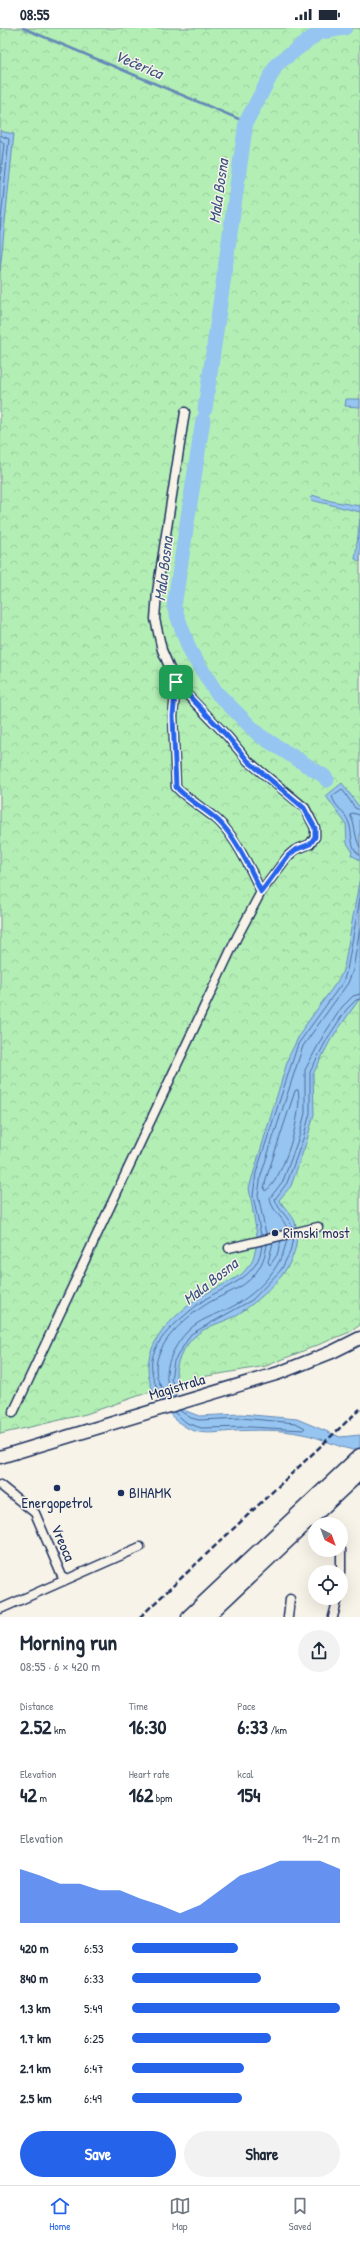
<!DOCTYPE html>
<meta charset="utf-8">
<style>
:root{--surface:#fff;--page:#f2f2f3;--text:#1f2937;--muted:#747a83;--line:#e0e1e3;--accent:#2563eb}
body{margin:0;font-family:"Patrick Hand",sans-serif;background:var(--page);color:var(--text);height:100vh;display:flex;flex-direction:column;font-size:15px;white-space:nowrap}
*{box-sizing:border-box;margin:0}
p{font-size:13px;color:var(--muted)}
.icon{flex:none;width:22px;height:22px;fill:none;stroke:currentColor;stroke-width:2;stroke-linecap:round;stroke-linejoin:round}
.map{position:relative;height:1589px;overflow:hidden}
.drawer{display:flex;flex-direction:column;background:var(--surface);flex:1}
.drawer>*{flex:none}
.needle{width:26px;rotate:139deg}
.tools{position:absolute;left:308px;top:1489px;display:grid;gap:8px}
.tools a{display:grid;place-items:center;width:40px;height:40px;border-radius:50%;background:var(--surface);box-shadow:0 4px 16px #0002;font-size:20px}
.pin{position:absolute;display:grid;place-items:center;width:34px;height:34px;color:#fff;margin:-17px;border-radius:8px;box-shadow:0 2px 6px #0006}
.round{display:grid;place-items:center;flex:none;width:42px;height:42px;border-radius:21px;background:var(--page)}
.overview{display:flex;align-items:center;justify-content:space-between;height:68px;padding:0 20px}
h1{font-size:22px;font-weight:700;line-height:30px}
.metrics{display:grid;grid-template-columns:repeat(3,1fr);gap:6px;height:68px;padding:4px 20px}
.metrics div{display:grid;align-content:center}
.metrics b{font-size:20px;font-weight:700}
.metrics small{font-size:11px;font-weight:400}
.metrics p{font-size:11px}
.chart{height:112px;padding:8px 20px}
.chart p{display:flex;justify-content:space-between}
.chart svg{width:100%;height:72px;margin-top:4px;fill:var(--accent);opacity:.7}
.cta{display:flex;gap:8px;margin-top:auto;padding:8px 20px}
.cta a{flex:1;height:46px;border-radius:24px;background:var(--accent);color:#fff;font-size:16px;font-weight:700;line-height:46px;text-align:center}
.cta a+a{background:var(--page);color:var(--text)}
ul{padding:0 20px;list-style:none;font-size:13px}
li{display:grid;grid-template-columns:64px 48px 1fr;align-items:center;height:30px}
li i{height:10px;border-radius:5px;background:var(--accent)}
.status{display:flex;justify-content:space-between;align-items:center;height:28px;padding:0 20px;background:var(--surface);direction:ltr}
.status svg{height:11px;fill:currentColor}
.menu{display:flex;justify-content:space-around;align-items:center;height:56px;border-top:1px solid var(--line);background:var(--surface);font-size:11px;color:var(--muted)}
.menu a{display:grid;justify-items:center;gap:2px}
.menu .selected{color:var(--accent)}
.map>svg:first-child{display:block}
.park{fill:url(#park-crowns);stroke:#678f8a}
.water{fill:#96c5f1;stroke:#6589b6}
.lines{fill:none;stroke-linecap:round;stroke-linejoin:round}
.shore{stroke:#4c6b99;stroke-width:1}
.stream{stroke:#6589b6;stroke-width:2.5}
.river{stroke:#96c5f1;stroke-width:15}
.minor-casing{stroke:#1b2f5e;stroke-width:11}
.secondary-casing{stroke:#1b2f5e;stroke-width:15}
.trunk-casing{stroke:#1b2f5e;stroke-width:17}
.minor{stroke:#f7f3e8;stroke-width:8}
.secondary{stroke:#f7f3e8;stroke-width:12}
.trunk{stroke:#f7f3e8;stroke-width:14}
.rail{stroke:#1b2f5e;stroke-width:2.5;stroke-dasharray:6 3;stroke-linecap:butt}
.route-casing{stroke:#fff;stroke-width:8}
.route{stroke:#2563eb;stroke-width:5}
.poi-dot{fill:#1b2f5e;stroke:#f7f3e8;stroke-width:1.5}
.labels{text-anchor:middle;stroke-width:3;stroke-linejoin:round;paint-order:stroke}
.poi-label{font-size:15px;fill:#1b2f5e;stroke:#f7f3e8;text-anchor:start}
.street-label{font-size:15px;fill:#1b2f5e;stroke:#f7f3e8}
.water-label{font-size:16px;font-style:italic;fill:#3a5483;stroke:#f7f3e8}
</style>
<div class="status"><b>08:55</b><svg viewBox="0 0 49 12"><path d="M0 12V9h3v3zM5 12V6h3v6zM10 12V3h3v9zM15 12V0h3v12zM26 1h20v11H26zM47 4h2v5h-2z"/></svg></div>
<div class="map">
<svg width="360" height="1589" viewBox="0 0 360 1589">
<defs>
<pattern id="park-crowns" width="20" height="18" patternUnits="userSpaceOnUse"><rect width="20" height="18" fill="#b3efb5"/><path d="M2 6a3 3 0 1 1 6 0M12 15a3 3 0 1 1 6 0" fill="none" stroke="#99cd9e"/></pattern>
</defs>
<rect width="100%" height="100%" fill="#f7f3e8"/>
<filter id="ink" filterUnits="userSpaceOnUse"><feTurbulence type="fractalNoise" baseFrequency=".025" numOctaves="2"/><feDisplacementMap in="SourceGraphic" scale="8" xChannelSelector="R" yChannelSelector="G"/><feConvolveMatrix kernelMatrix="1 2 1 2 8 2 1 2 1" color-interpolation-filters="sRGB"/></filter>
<g filter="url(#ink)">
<path class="park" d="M0,0H360V1297L350,1304L266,1338L184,1352L86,1386L0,1406Z"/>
<path class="water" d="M0,103L14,106L0,243Z
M346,371H360V379L345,378Z
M312,467L331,473L360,478V484L311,472Z
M360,491V534L355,531Z
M342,755L360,780V832L351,827L352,823L347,815L346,796L326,768Z
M360,849V970L330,1013L313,1046L314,1086L307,1112L291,1158L279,1172C283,1178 293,1188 295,1194C306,1235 265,1269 235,1288C222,1295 205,1298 194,1309C183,1320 170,1342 179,1357L175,1370L186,1383L199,1388L241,1386L297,1391L340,1409L360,1407V1423C339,1421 322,1409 302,1406C280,1401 255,1402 233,1403C222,1404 210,1406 199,1404C182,1401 167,1385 158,1371C129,1327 169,1289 205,1266C217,1259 230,1254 242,1246L252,1234L258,1213L249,1160L289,1028L302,1002L339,951L344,940Z"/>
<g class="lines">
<path class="shore" d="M0,107L9,111L0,202
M0,112L4,115L0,152
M360,782L355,780L342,761L332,768C334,778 346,785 349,795C353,805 349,821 360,827
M360,787L352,785L350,787C356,797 354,809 360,819
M298,1062C304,1081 283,1154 265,1163L264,1160L267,1148L295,1063Z
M292,1200C290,1189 278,1183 275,1171L287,1155L303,1111L310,1085V1044L327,1011L346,982L356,972L360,971
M287,1201C285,1190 271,1183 270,1170L283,1153L299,1109L305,1085V1042L323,1008L342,979L353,968L360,966
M266,1206L258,1167L261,1147L303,1018L348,955L353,942L360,899
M261,1207L253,1168L256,1145L298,1016L343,954L347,942L360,870
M273,1215L268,1234L270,1237L277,1227L281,1213
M267,1216C266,1227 261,1239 254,1247C243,1261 225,1265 210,1274C182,1291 138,1328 164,1363H167C169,1357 166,1352 167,1345C168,1330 177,1314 188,1303C198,1292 215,1287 228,1281C255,1268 282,1241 287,1211
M171,1370L174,1358L171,1351L174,1333L191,1306L252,1272L281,1242L290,1224L293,1210
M164,1372C140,1336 153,1314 183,1289C191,1282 199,1275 207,1270C230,1256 259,1249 262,1217
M174,1384L187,1395L201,1400L251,1399L303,1402L305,1400L296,1395L241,1390L199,1392L191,1390L179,1382"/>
<path class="stream" d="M23,0L246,94"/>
<path class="river" d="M205,381L246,94L277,36L318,5L345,0
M203,392L174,579L190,623L216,664L259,707L324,748L327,752"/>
<g class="minor-casing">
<path id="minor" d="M176,655L173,688L176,759C188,772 202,779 215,790C233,804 252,843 261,864
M229,1220L318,1199
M13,1385L237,909L261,864L288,828L295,822L310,816L315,809V800L305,780L248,733L228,709L176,655L162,622L155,591L157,564L185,384
M0,1457L35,1485L64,1553
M341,1522V1544
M0,1581L140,1519
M288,1589L290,1571
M333,1589L338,1570"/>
</g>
<g class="secondary-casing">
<path id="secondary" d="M0,1429L279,1345L332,1324L360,1310"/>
</g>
<g class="trunk-casing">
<path id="trunk" d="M189,1589L360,1428
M206,1589L360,1444"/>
</g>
<use href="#minor" class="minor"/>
<use href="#secondary" class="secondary"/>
<use href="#trunk" class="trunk"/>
<path class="rail" d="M140,1589L360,1381"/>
</g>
</g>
<g class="lines" filter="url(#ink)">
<g class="route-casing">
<path id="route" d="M176,654L228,709L248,733L304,780L315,800V809L310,816L295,822L288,828L261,864C252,843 233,804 215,790C202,779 188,772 176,759L173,688Z"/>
</g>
<use href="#route" class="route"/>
</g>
<g class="poi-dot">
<circle cx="275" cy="1205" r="4"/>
<circle cx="57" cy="1460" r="4"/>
<circle cx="121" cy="1465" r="4"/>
</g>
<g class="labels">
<g class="poi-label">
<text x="283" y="1210">Rimski most</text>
<text x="129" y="1470">BIHAMK</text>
<text x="57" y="1480" text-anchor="middle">Energopetrol</text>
</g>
<g class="street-label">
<text transform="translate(177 1359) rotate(-17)" y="5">Magistrala</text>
<text transform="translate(63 1515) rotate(67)" y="5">Vreoca</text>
</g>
<g class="water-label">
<text transform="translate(139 36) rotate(23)" y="6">Večerica</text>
<text transform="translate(218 163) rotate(-82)" y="6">Mala Bosna</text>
<text transform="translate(163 541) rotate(-83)" y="6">Mala Bosna</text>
<text transform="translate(210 1253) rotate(-38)" y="6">Mala Bosna</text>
</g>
</g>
</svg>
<div class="tools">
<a><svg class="needle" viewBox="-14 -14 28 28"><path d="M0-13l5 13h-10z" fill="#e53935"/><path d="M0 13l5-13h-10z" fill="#747a83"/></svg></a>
<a><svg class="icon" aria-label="locate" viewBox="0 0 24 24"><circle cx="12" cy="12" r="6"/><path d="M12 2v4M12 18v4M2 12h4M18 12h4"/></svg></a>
</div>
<div class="pin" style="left:176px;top:654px;background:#1e9e55"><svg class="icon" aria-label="arrive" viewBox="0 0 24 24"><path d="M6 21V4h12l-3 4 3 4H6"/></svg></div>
</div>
<section class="drawer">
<div class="overview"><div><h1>Morning run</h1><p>08:55 · 6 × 420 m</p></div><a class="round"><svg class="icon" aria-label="share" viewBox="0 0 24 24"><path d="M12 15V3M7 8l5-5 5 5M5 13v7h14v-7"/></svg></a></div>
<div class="metrics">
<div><p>Distance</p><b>2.52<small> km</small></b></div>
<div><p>Time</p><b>16:30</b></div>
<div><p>Pace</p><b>6:33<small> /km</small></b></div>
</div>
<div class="metrics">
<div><p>Elevation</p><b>42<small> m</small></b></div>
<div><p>Heart rate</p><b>162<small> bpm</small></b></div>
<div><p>kcal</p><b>154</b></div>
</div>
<div class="chart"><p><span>Elevation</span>14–21 m</p>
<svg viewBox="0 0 160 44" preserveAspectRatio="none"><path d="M0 44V11L10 15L20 20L30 20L40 24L50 24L60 29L70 33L80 38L90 33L100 24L110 15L120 11L130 6L140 6L150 6L160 11V44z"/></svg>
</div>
<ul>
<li><b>420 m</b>6:53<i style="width:51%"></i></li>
<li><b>840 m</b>6:33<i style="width:62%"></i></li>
<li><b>1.3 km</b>5:49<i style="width:100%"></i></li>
<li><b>1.7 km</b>6:25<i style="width:67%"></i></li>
<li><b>2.1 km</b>6:47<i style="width:54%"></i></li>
<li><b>2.5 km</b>6:49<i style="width:53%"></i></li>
</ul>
<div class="cta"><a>Save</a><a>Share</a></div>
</section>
<nav class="menu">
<a class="selected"><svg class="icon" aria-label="home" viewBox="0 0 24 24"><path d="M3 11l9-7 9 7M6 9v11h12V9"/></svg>Home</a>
<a><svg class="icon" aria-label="map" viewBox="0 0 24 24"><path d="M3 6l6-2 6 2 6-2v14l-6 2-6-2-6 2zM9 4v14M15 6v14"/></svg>Map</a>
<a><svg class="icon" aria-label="saved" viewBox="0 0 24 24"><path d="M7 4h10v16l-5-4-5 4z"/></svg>Saved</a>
</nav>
